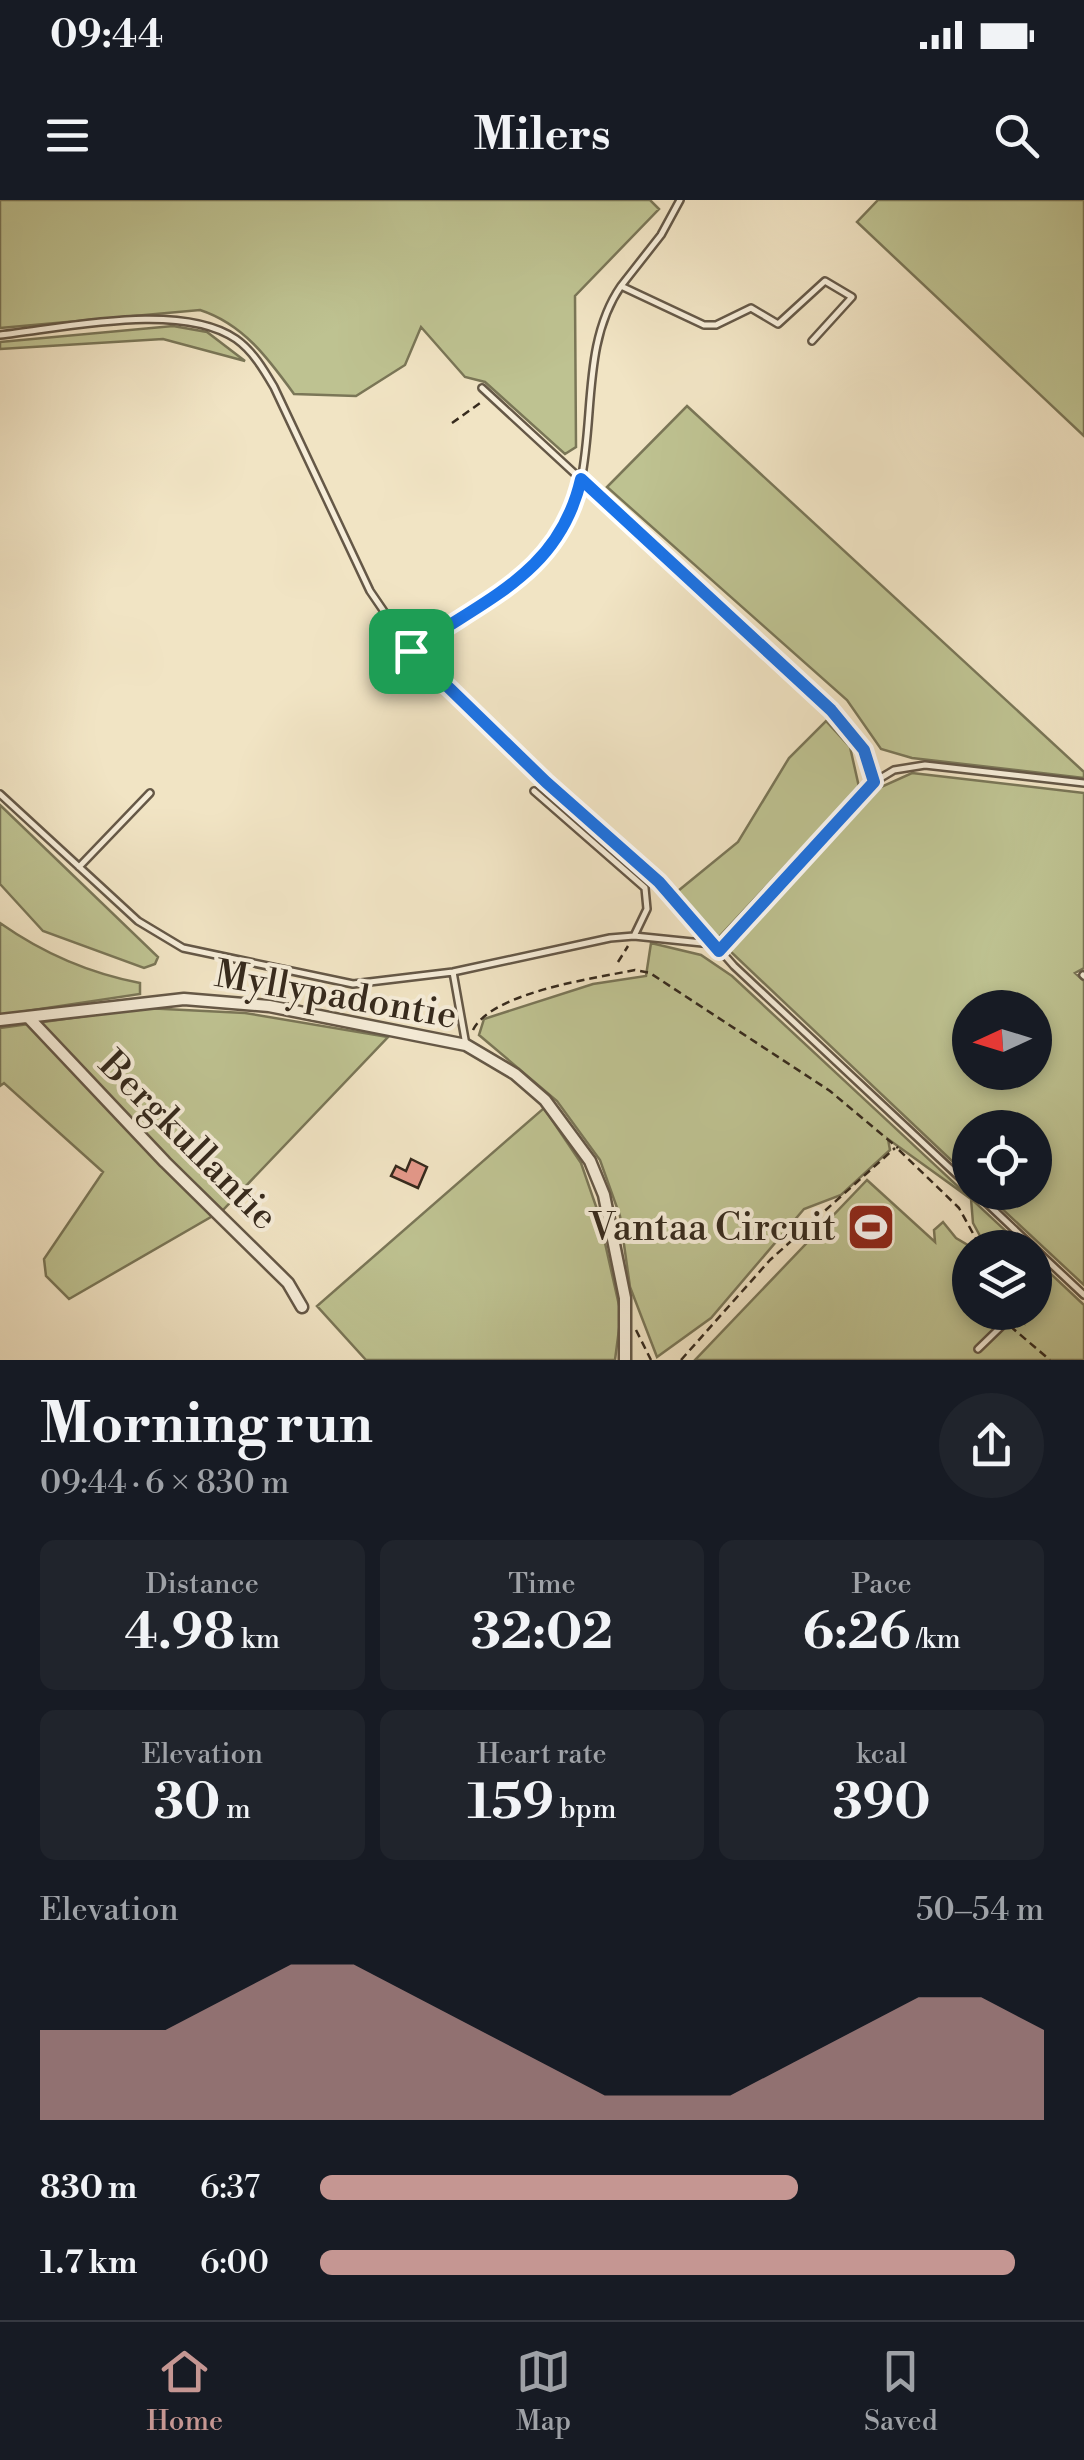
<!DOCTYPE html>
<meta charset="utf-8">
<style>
:root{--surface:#171b24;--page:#20242c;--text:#f1f3f6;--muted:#9ea1a6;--line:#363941;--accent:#c59692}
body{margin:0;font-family:"Libre Bodoni",serif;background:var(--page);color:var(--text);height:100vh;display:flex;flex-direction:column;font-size:38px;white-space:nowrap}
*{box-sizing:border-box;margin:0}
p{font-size:32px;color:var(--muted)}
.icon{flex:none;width:55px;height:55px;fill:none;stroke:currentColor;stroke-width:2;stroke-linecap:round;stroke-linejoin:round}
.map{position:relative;height:1160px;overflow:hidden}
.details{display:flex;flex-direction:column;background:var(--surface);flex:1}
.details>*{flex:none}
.needle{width:65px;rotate:266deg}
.controls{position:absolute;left:952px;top:790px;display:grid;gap:20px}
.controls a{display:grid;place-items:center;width:100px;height:100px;border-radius:50%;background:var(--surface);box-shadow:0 5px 15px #0003;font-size:50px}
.pin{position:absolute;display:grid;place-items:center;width:85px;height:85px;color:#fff;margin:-42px;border-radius:20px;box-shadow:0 5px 15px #0006}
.round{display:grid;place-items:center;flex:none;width:105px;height:105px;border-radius:52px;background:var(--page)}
.summary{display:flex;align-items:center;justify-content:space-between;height:170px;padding:0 40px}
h1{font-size:55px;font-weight:700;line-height:75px}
.metrics{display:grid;grid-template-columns:repeat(3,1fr);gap:15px;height:170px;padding:10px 40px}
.metrics div{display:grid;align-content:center;border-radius:15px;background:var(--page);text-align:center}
.metrics b{font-size:50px;font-weight:700}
.metrics small{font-size:28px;font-weight:400}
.metrics p{font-size:28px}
.chart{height:280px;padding:20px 40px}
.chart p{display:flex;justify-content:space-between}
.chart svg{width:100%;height:180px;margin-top:10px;fill:var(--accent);opacity:.7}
ul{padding:0 40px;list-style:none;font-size:32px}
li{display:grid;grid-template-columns:160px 120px 1fr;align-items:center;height:75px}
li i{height:25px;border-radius:12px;background:var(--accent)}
.status{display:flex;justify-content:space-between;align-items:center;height:70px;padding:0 50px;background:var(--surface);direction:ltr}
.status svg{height:28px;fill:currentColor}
header{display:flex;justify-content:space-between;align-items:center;height:130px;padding:0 40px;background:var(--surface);font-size:45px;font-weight:700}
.tab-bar{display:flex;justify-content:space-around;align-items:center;height:140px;border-top:2px solid var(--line);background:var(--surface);font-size:28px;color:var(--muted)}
.tab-bar a{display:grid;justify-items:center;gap:5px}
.tab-bar .current{color:var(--accent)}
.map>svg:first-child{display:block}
.green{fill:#bec291;stroke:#7a7657;stroke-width:2.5;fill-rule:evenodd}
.building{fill:#e5998b;stroke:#362a1d;stroke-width:2.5}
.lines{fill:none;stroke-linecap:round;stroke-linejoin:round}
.lane-casing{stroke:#655847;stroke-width:10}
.street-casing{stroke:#655847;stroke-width:15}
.path{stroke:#362a1d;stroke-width:2.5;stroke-dasharray:8 5;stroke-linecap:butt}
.lane{stroke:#f6edd9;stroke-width:5}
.street{stroke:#f6edd9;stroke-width:10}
.route-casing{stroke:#fff;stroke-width:20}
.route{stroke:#1a73e8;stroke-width:12}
.labels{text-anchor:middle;stroke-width:8;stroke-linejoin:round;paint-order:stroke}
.street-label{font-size:38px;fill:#362a1d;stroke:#f6edd9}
.poi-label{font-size:38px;fill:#362a1d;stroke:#f6edd9;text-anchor:end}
</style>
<div class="status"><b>09:44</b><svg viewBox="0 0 49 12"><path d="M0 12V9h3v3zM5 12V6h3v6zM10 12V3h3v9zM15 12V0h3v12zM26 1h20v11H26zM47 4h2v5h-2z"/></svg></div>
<header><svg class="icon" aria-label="menu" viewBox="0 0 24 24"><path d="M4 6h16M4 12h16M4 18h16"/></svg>Milers<svg class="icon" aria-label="search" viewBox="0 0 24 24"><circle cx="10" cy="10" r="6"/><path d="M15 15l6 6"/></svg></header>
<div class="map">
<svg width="1084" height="1160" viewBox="0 0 1084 1160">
<rect width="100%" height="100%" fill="#f1e4c4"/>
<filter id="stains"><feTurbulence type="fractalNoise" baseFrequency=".002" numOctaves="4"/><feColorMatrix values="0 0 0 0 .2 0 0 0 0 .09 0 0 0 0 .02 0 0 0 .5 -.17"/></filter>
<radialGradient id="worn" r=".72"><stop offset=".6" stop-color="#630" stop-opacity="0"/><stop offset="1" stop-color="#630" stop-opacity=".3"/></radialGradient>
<path class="green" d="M0,0H650L659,9L575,96L576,247L565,254L485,182L465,177L421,127L405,165L356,196L294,194C268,158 243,124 200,110L0,128Z
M878,0H1084V236L857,22Z
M173,126L207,132L245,161L163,139L0,149V142Z
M687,206L1084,572V578L912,558L881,549L847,500L607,287Z
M826,521L850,547L859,587L718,738L678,691L738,642L789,558Z
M912,573L1084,593V768L1075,773L1084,781V1085L985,993L1035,992V928H970V978L730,751L881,587ZM970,808H1035V872H970Z
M0,605L158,757L155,764L144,768L43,731L0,684Z
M0,723C44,754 88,773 140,783V794L0,815Z
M651,743L701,755L732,776L1023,1047H986L973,1023L971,999L888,939L890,950L841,995L804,1009L711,1118L657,1157L630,1087L620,1016L600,960L557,901L479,835L484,819L593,784L646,776Z
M144,808L245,813L388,837L223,1010L69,1099L46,1076L44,1059L103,972L4,883L0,886V828Z
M544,908L581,963L598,1012L621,1114L615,1160H366L317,1106Z
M867,980L935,1042L934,1030L943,1022L956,1038L971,1047L970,1112L1013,1113L1023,1122L1020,1113L1035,1112V1059L1084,1105V1160H695Z"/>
<path class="building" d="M411,959L427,967L418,988L391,976L396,966L406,971Z"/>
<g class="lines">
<g class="lane-casing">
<path id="lane" d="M680,0L661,35L621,86L704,125H716L751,108L778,124L825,81L852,97L812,141
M0,135C64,128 181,101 236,139C253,151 264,170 274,187L370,391L411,451L547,582L659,681L734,766L970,987
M482,188L831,510L863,550L874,582
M411,451C460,415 520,391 556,341C608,267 570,160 621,86
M534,591L645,688L647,709L634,736
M0,594L138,721L183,748L353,784L453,772L610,738L634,736L712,744
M79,667L150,593
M719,751L874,582L894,570L925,565L1084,583
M453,772L466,845
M1083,775L1084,776
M975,992L1034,1048
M1035,1049L1084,1095
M978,1149L1012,1116"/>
</g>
<g class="street-casing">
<path id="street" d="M29,818L165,962L288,1083L302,1107
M0,820L184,799L269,806L466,845L515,874L545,900L590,961L604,995L625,1098V1160"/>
</g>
<path class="path" d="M452,223L483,201
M618,762L628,746
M473,830C492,792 596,778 635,770L650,773L830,891L898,948
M899,950L959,1008L981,1048
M1010,1126L1050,1160
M636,1130L651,1160
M681,1160L770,1060L895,948"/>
<use href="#lane" class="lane"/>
<use href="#street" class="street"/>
</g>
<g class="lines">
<g class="route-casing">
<path id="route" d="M581,279L831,510L864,550L874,582L719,751L659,682L546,582L411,451C483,399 559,375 581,279Z"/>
</g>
<use href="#route" class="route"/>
</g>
<defs>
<g id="stadium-square" transform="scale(2.5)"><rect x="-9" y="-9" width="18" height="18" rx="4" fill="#8f2418" stroke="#f6edd9"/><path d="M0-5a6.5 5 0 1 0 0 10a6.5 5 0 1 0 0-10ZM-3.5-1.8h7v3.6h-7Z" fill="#fff"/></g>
</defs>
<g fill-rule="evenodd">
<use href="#stadium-square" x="871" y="1027"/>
</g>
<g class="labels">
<g class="street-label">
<text transform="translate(336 794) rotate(10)" y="13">Myllypadontie</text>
<text transform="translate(189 940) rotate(45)" y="13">Bergkullantie</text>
</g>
<g class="poi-label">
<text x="836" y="1040">Vantaa Circuit</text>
</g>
</g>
<rect width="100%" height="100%" filter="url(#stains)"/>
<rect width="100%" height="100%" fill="url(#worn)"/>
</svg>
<div class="controls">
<a><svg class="needle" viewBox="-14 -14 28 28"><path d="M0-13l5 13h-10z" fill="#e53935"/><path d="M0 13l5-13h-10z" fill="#9ea1a6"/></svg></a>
<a><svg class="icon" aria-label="locate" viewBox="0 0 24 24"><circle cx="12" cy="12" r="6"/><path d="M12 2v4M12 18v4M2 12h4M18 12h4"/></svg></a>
<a><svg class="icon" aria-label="layers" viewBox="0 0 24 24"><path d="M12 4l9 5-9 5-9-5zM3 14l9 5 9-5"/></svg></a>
</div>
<div class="pin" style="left:411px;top:451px;background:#1e9e55"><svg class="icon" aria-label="arrive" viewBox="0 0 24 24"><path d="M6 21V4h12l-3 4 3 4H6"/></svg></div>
</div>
<section class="details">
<div class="summary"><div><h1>Morning run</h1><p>09:44 · 6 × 830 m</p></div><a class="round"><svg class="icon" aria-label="share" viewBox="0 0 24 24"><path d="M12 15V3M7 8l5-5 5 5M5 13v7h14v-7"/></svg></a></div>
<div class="metrics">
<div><p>Distance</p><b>4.98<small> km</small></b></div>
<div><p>Time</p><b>32:02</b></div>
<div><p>Pace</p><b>6:26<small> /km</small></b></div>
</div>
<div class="metrics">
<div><p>Elevation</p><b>30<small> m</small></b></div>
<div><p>Heart rate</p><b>159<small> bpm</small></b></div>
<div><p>kcal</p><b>390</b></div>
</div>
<div class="chart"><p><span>Elevation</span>50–54 m</p>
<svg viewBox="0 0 160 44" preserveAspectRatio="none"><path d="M0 44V22L10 22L20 22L30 14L40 6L50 6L60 14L70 22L80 30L90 38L100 38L110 38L120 30L130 22L140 14L150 14L160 22V44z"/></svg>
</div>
<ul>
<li><b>830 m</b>6:37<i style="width:66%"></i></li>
<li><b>1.7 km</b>6:00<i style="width:96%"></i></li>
</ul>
</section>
<nav class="tab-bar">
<a class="current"><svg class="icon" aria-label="home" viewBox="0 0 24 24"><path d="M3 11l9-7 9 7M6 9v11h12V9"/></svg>Home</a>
<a><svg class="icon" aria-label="map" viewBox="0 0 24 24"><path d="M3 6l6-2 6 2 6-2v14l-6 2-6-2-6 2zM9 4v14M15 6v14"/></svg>Map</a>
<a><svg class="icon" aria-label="saved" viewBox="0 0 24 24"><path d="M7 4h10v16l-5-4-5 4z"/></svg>Saved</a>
</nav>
